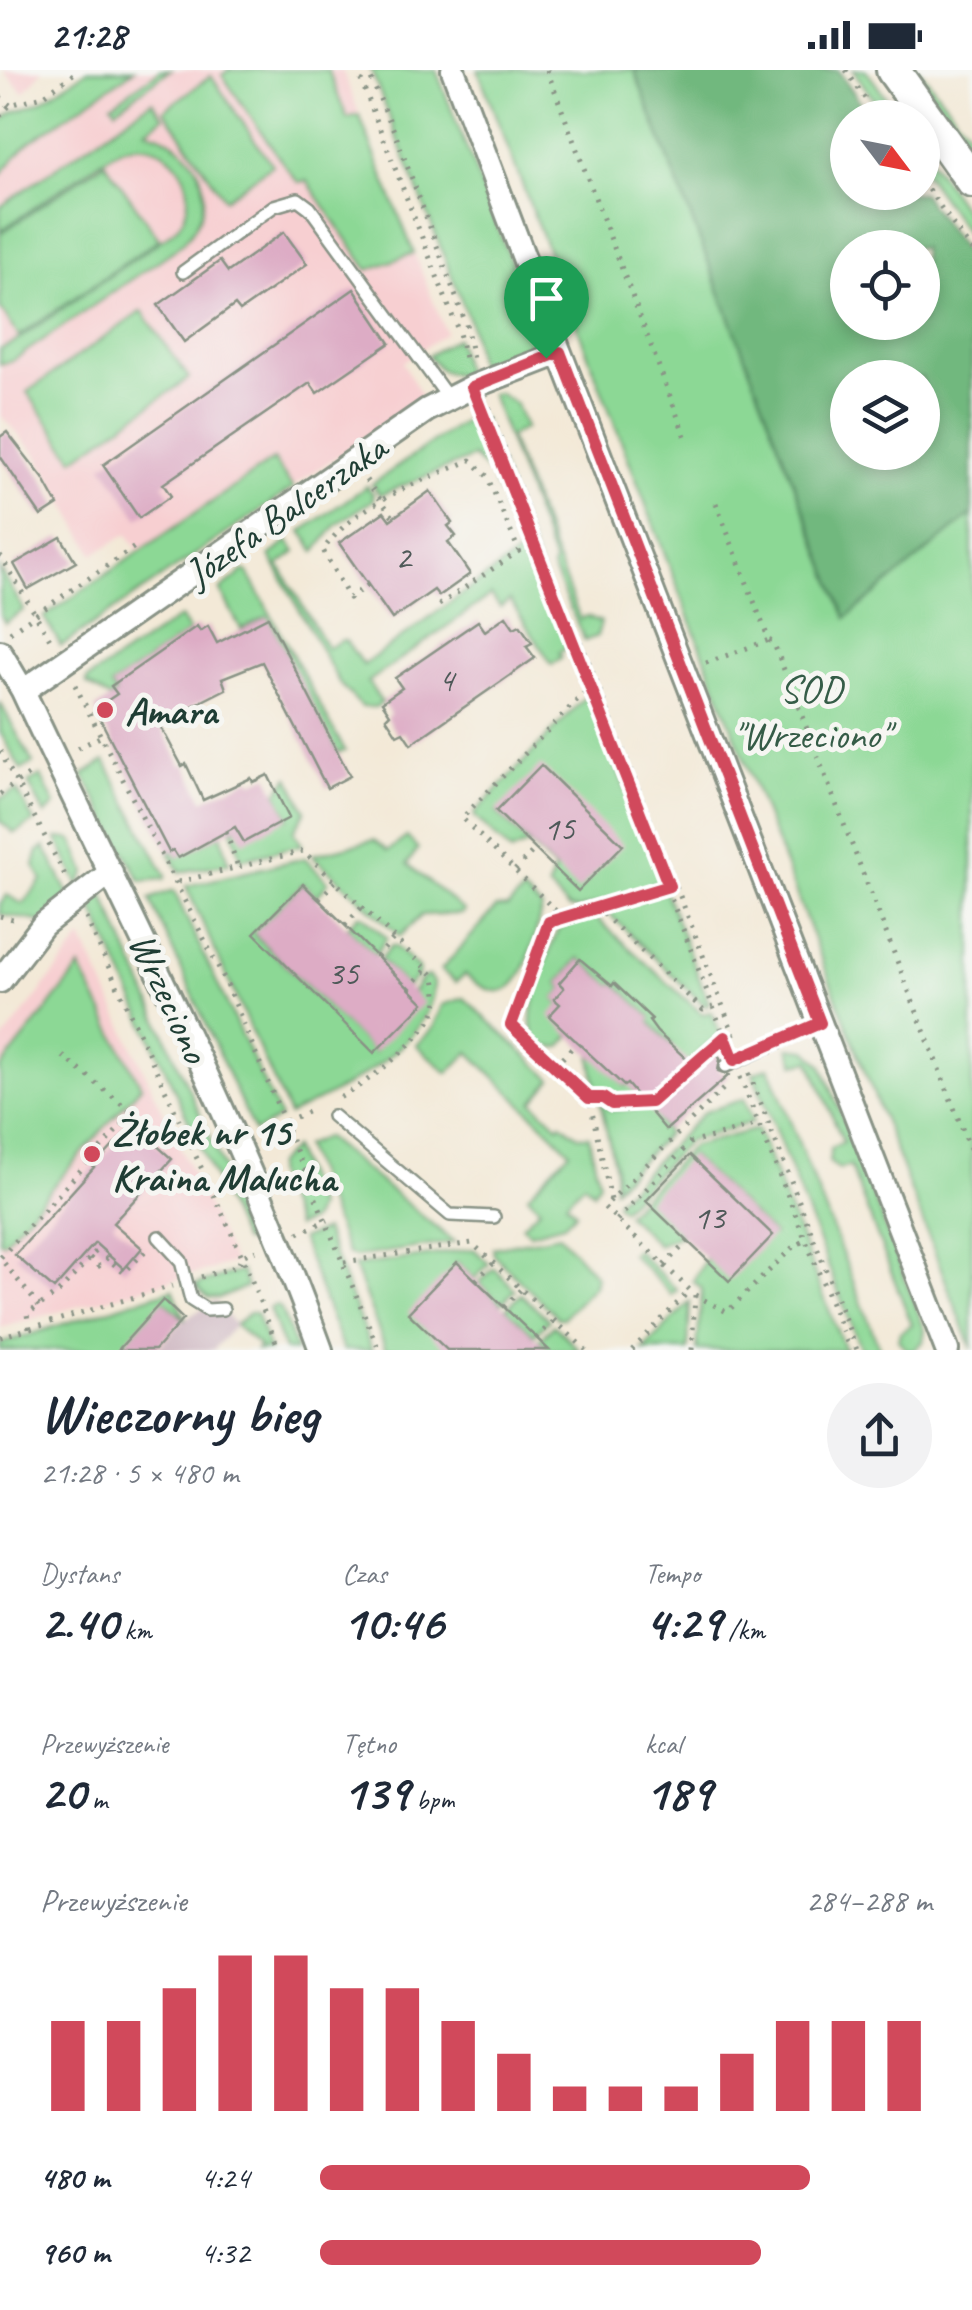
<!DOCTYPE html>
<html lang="pl">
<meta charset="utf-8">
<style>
:root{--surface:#fff;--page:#f2f2f3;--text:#1f2937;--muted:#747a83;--accent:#d1495b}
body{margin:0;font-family:Caveat,sans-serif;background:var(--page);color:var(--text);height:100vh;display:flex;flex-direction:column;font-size:38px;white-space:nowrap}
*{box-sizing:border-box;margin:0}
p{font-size:32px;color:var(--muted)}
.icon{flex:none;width:55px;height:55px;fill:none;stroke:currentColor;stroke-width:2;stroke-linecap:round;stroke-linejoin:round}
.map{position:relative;height:1280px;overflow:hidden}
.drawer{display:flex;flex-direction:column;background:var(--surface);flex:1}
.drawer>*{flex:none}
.needle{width:65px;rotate:122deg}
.buttons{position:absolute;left:830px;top:30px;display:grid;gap:20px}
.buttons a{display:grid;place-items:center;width:110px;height:110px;border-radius:50%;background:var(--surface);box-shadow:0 5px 15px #0003;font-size:50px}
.pin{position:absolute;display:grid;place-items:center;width:85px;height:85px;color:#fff;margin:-102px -42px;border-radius:50% 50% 50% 0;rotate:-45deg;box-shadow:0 0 10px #0007}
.pin .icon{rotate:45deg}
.round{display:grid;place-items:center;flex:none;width:105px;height:105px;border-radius:52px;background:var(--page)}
.head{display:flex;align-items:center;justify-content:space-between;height:170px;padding:0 40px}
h1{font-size:55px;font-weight:600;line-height:75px}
.stats{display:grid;grid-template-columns:repeat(3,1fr);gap:15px;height:170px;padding:10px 40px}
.stats div{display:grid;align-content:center}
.stats b{font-size:50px;font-weight:600}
.stats small{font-size:28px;font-weight:400}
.stats p{font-size:28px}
.chart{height:280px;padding:20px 40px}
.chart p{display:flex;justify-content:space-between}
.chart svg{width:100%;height:180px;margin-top:10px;stroke:var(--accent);stroke-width:6}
ul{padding:0 40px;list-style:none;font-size:32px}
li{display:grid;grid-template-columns:160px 120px 1fr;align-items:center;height:75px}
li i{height:25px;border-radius:12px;background:var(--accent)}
.status{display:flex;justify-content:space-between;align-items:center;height:70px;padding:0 50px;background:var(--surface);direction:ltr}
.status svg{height:28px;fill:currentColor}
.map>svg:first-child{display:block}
.built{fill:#f7cfd1}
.industrial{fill:#d2bdc6}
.green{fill:#8cd895;stroke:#568a64;stroke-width:2.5}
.forest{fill:#71b87e;stroke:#487a59;stroke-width:2.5;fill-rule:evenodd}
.building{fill:#ddacc5}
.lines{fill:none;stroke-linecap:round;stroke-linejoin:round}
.lane-casing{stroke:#899386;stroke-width:16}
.street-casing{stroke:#899386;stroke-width:28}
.secondary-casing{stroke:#899386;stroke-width:38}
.path{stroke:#899386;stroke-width:5;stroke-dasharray:2.5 8;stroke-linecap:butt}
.lane{stroke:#fff;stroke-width:11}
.street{stroke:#fff;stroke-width:22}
.secondary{stroke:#fff;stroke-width:32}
.route-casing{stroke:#fff;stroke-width:20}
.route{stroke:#d1495b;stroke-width:12}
.poi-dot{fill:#d1495b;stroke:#f6f6f2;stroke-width:4}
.labels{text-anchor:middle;stroke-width:10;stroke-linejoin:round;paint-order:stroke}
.number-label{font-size:35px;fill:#4e5958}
.street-label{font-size:40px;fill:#1f3d34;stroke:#f6f6f2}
.park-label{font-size:40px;fill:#355c47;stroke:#f6f6f2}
.poi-label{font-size:40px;font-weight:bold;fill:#1f3d34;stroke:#f6f6f2;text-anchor:start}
</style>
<div class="status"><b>21:28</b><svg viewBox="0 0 49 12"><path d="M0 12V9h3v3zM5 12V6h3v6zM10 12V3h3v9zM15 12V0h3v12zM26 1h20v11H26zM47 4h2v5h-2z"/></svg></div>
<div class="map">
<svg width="972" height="1280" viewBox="0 0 972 1280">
<rect width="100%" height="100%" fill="#f6f6f2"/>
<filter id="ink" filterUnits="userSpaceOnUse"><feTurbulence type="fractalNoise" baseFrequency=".01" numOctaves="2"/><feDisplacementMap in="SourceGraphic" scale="20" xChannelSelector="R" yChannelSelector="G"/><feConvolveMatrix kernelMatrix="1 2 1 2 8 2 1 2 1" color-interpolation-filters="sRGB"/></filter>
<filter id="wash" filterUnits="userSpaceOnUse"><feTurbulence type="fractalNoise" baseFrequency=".0048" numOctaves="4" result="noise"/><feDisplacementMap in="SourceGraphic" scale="40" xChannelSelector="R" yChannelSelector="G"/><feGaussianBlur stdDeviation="2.25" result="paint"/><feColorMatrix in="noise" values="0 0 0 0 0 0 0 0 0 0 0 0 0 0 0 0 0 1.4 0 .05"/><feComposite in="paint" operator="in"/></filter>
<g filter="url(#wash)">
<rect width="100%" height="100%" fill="#f3e9d7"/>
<path class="built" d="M3,0H43L24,23Z
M134,0H342L446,263L403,292L422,328L158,509L127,464L94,484L37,385L0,345V105L28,73Z
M82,868L234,1193L0,1258V974Z"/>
<path class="industrial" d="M215,1231L235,1255L213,1280H157L185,1249Z"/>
<path class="green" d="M88,0H134L28,73L0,105V51L13,42L40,32Z
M160,0H170L116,39L112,34Z
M229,0H328L347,48L359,45L414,183L368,200L307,111L298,112L288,100L222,5Z
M371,0H436L535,253C539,287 502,289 478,296L470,253Z
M478,0H634L846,548L972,444V1279Z
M853,0H866L900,47H886Z
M913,0H920L972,67V85Z
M211,6L272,95L225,129L164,40Z
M152,31L164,47L146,60C207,77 226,140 173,181L12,291L0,294V279L13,273L160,171C169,165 177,159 182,150C203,111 167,65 124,78C110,83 97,94 84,103C56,122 28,142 0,161V137Z
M923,80L972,151V171L923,101Z
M105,92L159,169L19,266L0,238V164Z
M142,241L189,308L74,389L27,322Z
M456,268L464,300L461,306L442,301L428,286Z
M498,323L516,334L525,358L509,367L580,549L587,546L601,552L597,566L585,571L552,498L554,493L491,324Z
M475,343L482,349L569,576L559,583L562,587L552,595L510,530L500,537L491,525L368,612L382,633L375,637H362L340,614L270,486L288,471L296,482L279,495L327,578L342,570L346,571L363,595L522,481L509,452L513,449L510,443L506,444L502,437L506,434L493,413L497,411L473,387L380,425L372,414Z
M273,390L293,418L61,576L44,547Z
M367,416L373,424V430L337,454L315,482L302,461Z
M0,499L24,540L5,553L0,544Z
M244,501L248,503L345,681L338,683L267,547L241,559L220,520Z
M180,547L189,562L111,616L116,624L111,629L87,614V610Z
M588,624L661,808L659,812L578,840L568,838L548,817L555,799L496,741L529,774L511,782L475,747V743Z
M0,632L33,693L21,700L0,662Z
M105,691L166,806L164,809L141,811L83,705Z
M41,706L55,735L45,745L28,713Z
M289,707L306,741L294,761L302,775L241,789L232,759L289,748L277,723Z
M17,720L34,752L14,763L0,751V729Z
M221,764L229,793L180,802L169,782L173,780L178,787Z
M407,767L418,779L407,794L464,841L461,844L422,845L400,866L312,785L374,770L388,781Z
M62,768L73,770L86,802L79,816L57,769Z
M45,777L70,826L42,852L0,844V834L7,825L23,834L42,810L34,795L38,781Z
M305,788L328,812L317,827L303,814L254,864L374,982L422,908L428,906L434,913C433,976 339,1021 289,1045L186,816Z
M171,821H174L280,1048L254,1062L150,829Z
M665,821L709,933L705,936L607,842Z
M523,822L542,838C530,880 522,955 465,904L456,912L441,900L496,838L508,837Z
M103,824L255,1169L243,1172L89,830Z
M358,845H362L387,868L375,885L347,858Z
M593,845L702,944L712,942L720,964L649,1029L612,1030L596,1017L591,987L594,985L625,1016L672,975L649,951L651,948L615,913L612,916L579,888L559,913L564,918L555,929L560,934L570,966L561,977C555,977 549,978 544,975C513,962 550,882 558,859Z
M391,876H395L419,899L418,905L407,917L380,889Z
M80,898L141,1016L4,1172H0V999Z
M464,928L552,1009L533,1032L558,1056L561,1053L578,1066H589L599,1112L593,1122L584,1113L566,1132L576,1142L564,1154L530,1163L522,1156L540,1138L528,1125L570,1081L469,982L448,1003L416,975L433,958L442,935Z
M789,978L807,980L822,995L925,1260L923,1272L914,1280H907L898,1270L900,1262L912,1255L850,1096L839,1099L829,1092L831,1078L843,1072L810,991L795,994Z
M769,997L880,1280H861L753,1003Z
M744,1029L753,1052L688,1071L622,1139L617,1135V1130L704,1042Z
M600,1031L610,1040L650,1037L667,1064L614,1118L615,1098Z
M757,1059L845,1280H697L702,1219L693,1211L706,1188L773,1165L691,1086L681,1164L658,1175L626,1144L692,1076Z
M325,1067L454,1172L354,1187L347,1183L304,1076Z
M293,1078L317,1137L312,1150L296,1157L275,1104L276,1094Z
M324,1160L372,1280H343L301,1169Z
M559,1165L596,1206L594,1216L563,1248H558L494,1185L493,1178Z
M474,1179L489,1194L474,1209L457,1192L447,1280H386L354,1196Z
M635,1179L677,1220L672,1225L631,1184Z
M494,1198L515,1220L501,1234L479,1213Z
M241,1201L247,1217L219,1228H208L195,1215Z
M173,1219L185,1249L164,1231L120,1280H0V1274Z
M521,1224L549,1250L534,1265L506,1239Z
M690,1232L688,1280H643Z
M277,1235L281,1239L296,1280H284L269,1238Z
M249,1243H256L269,1280H256L259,1276L235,1255Z
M554,1255L580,1280H549L539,1270Z"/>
<path class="forest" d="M634,0H838L871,47L848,48V122L922,123L972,192V444L846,548ZM848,178H922V252H848ZM848,308H922V382H848Z"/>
<g id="blocks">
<path class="building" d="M284,162L307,194L240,241L235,235L184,272L158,235L220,191L228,202Z
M354,219L390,273L317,323L310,313L163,414L171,426L139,448L103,395Z
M7,362L43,408L58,435L41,446L0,386V367Z
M430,421L452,453L448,456L456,466L448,472L470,504L439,526L434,520L392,549L339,473L384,442L390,450Z
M61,467L76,492L28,519L14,494Z
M506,546L514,558L520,555L532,573L526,576L535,588L411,674L403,662L397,665L386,648L390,644L382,632L402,618L395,608L478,551L485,561Z
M268,547L350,706L327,718L262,592L222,608L226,619L159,653L182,696L186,694L203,730L251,708L253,712L268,705L289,748L244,772L235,757L178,788L173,780L169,782L95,639L117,624L111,616L197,556L200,561L208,556L217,573Z
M541,695L623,775L578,821L496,741Z
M303,814L424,933L374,983L254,863Z
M580,889L612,916L614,913L652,949L649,951L657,962L696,998L717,983L720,989L718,1001L729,1005L666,1060L627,1014L624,1016L549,946L560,934L554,929L564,918L559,913Z
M133,1054L172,1089L113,1153L142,1178L124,1199L95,1173L54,1219L15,1185Z
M690,1085L773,1165L729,1211L646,1131Z
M457,1192L504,1237L549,1280H447L408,1243Z
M163,1230L183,1249L174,1259L155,1280H118Z"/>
</g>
</g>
<g filter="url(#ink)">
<use href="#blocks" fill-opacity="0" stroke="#899386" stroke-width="2.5"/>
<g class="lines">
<g class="lane-casing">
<path id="lane" d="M183,202L274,136L298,129L310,138L449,329
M726,996L820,953
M333,1046L450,1145L494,1147
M159,1167L181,1191L191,1230L207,1240L223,1239"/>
</g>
<g class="street-casing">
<path id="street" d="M453,0L560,283L947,1280
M0,582L23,621C125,839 239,1053 321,1280
M23,621L427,340L472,317L560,283
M0,911L43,855L111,802"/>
</g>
<g class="secondary-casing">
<path id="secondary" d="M893,0L972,111"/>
</g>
<path class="path" d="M357,0L459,263L466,292
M367,0L395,63L466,254L474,294
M547,0L685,366
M846,0L878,48
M0,27L10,35
M0,46L10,35L43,26L79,0
M922,111L972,181
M489,337L560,525L586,585L736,970
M482,340L727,973
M366,410L397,452
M716,433L769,570L774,574L972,1084
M0,485L53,574
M368,515L349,528L323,480C358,431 418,413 471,390L487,406L519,481L433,539
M10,562L136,476
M706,593L769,570
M75,615L227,914L379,1280
M78,678L102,666
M0,681L66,807
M0,724L33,702
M226,762L238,797
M515,800L535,779
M178,812L303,781L435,907C437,920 439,934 433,946C416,974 368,1013 339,1028
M669,816L597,838L703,940L713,937
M319,829L335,812
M597,838L549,853L511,955L589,1028L611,1130
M0,846L17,850
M86,848L242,1186L279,1280
M563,848L462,748L590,617
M345,855L362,837
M377,887L394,868
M409,918L427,899
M555,996L579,970
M749,1003L857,1280
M740,1007L850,1280
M589,1028L603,1027L612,1034L651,1032L724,967
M286,1051L315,1039
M617,1150L690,1073L759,1054
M298,1163L328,1150
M90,1188L99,1196L107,1188L124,1203L148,1178
M344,1192L472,1173L586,1280
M664,1195L688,1171
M201,1207L238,1196L242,1186L256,1180
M476,1210L495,1192
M695,1225L727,1242L794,1176L804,1171
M39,1236L0,1188L133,1043L59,983
M504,1237L522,1218
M29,1258L27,1244L58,1223L98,1179
M0,1267L172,1216
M536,1268L555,1250
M632,1280L690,1220
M692,1280L695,1225L604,1137L728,1014"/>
<use href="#lane" class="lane"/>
<use href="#street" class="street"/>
<use href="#secondary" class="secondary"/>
</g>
</g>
<g class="lines" filter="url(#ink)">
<g class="route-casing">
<path id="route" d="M560,282L820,953L734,990L725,967L651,1032L612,1034L603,1028H589L511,955L549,852L669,816L472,317Z"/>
</g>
<use href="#route" class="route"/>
</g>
<g class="poi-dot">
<circle cx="105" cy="640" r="10"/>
<circle cx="92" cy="1084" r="10"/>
</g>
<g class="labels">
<g class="number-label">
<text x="403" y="498">2</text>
<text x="446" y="621">4</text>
<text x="559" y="770">15</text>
<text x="343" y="915">35</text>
<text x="709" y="1159">13</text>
</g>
<g class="street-label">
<text transform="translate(285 440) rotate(-35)" y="14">Józefa Balcerzaka</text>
<text transform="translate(170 927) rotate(65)" y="14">Wrzeciono</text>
</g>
<g class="park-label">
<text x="811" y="632">SOD<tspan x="811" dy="46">"Wrzeciono"</tspan></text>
</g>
<g class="poi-label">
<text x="125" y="654">Amara</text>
<text x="112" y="1075">Żłobek nr 15<tspan x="112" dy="46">Kraina Malucha</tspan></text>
</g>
</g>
</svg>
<div class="buttons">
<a><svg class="needle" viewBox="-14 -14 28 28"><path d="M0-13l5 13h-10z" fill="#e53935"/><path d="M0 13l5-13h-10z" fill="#747a83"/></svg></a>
<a><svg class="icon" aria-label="locate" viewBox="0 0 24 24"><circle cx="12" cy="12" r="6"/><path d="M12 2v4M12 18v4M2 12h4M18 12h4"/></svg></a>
<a><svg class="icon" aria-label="layers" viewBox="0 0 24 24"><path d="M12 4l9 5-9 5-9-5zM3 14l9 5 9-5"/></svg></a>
</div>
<div class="pin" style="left:546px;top:288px;background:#1e9e55"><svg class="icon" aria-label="arrive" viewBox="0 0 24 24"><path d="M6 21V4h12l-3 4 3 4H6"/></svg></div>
</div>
<section class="drawer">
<div class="head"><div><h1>Wieczorny bieg</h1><p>21:28 · 5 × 480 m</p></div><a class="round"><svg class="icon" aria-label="share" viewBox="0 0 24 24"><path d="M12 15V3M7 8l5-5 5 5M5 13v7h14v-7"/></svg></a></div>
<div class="stats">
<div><p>Dystans</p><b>2.40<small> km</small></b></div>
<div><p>Czas</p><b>10:46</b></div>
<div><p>Tempo</p><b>4:29<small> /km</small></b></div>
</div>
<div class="stats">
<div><p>Przewyższenie</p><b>20<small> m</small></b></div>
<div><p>Tętno</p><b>139<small> bpm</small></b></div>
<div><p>kcal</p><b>189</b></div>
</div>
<div class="chart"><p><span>Przewyższenie</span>284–288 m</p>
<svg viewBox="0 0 160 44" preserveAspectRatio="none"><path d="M5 44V22M15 44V22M25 44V14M35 44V6M45 44V6M55 44V14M65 44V14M75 44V22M85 44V30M95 44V38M105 44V38M115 44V38M125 44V30M135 44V22M145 44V22M155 44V22"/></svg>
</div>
<ul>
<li><b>480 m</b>4:24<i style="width:80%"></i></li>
<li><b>960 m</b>4:32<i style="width:72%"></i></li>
</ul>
</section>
